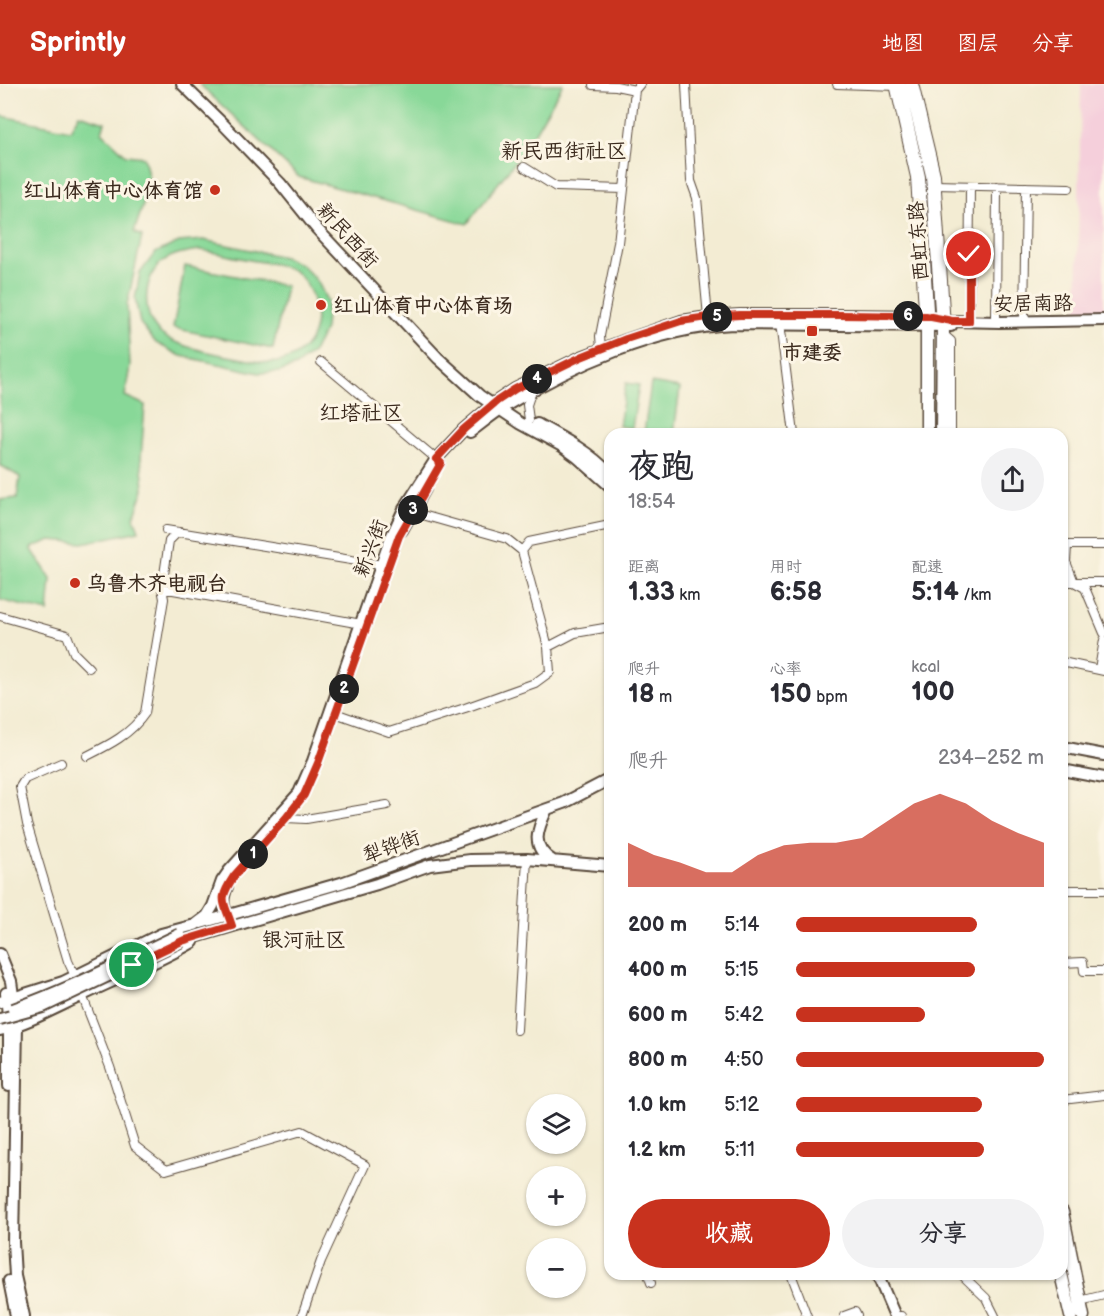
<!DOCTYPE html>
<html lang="zh">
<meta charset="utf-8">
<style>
:root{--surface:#fff;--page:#f2f2f3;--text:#2b2b33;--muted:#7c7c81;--accent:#c8321e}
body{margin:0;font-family:"Balsamiq Sans","LXGW WenKai TC",sans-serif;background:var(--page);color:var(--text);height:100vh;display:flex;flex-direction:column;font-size:22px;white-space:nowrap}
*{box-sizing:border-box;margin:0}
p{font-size:20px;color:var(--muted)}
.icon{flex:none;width:33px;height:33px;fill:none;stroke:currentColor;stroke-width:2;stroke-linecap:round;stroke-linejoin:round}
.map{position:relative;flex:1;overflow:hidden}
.details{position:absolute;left:604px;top:344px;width:464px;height:852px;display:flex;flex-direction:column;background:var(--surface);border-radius:18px;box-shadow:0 2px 4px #0004}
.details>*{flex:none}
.controls{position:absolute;left:526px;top:1010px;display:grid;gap:12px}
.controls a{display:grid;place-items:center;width:60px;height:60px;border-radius:50%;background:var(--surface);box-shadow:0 2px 4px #0004;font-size:30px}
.pin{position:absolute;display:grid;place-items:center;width:51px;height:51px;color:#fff;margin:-26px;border:3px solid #fff;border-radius:50%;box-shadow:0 2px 6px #0007}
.km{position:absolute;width:30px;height:30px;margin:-15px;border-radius:50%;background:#222;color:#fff;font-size:16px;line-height:30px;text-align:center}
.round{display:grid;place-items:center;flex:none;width:63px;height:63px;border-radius:32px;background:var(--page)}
.head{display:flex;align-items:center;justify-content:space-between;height:102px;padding:0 24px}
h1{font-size:33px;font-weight:700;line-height:45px}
.stats{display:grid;grid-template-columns:repeat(3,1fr);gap:9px;height:102px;padding:6px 24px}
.stats div{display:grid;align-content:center}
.stats b{font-size:26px;font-weight:700}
.stats small{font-size:16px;font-weight:400}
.stats p{font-size:16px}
.chart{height:168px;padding:12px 24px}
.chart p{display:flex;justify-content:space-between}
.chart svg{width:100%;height:108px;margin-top:6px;fill:var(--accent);opacity:.7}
.primary-button{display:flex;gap:12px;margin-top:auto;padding:12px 24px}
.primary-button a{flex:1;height:69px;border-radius:36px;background:var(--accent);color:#fff;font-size:24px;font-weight:700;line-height:69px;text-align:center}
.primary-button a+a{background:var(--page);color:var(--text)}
ul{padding:0 24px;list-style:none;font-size:20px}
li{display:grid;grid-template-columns:96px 72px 1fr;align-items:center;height:45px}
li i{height:15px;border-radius:8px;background:var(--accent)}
header{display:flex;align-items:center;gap:36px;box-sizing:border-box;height:84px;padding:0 30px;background:var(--accent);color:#fff}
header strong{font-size:28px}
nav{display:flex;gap:33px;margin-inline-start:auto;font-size:21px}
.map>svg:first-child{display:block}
.built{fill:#f5cfdb}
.green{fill:#88d898;stroke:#62815b;stroke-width:1.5;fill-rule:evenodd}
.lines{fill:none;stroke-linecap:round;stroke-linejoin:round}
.street-casing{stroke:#574739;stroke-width:10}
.secondary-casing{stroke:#574739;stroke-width:14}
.primary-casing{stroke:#574739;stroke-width:15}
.highway-casing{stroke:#574739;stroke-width:16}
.street{stroke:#fff;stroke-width:8}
.secondary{stroke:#fff;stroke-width:10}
.primary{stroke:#fff;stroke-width:12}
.highway{stroke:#fff;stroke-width:14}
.secondary-bridge-casing{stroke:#574739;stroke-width:14;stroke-linecap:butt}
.secondary-bridge{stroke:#fff;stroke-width:10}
.route-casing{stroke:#fff;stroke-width:12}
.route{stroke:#c8321e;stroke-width:8}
.poi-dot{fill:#c8321e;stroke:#fcf5e5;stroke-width:2}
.labels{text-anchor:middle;stroke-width:6;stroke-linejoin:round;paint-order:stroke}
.poi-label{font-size:20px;font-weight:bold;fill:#3b2a1e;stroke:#fcf5e5;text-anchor:start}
.street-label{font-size:20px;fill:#3b2a1e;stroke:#fcf5e5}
.neighbourhood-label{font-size:21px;fill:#3b2a1e;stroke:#fcf5e5}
</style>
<header>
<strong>Sprintly</strong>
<nav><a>地图</a><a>图层</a><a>分享</a></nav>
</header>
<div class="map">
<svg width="1104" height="1232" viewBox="0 0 1104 1232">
<rect width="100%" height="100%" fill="#fcf5e5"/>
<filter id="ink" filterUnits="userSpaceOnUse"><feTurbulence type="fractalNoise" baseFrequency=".0167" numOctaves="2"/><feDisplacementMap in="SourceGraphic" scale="12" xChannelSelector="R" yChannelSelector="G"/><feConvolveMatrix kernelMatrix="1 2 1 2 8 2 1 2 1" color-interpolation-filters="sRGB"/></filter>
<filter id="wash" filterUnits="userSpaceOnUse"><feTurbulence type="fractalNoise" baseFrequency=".008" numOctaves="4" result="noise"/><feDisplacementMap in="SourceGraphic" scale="24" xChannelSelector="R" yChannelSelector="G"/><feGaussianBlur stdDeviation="1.35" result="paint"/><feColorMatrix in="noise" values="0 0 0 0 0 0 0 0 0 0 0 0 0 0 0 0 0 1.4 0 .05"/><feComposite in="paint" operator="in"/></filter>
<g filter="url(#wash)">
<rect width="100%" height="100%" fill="#f3ecd3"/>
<path class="built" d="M1081,0H1104V228H1077Z"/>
<path class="green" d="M199,0H563L527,62L467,140L299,93Z
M79,30L105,38L102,48L126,71L144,73L150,100L134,148L142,152L127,221L130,282L125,312L145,321L141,374L144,405L134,433L139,447L83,459L51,456L31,464L51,495L48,528L0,516V416L17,414L20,393L0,381V34L2,32L70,46Z
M203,156L284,173L302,181L318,198L327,217L325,245L313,268L296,282L279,288L259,289L181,272L156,259L140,239L135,215L140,189L155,169L179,158ZM201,166C217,169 234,173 250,176C266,179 284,180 298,190C304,195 310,205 312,213C327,253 296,287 254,277C229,272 176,265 159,248C141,231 143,193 162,178C173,169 187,168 201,166Z
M185,182L286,202L273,265L173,244Z
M626,299L639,301L632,344L619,342Z
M651,299L680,304L674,349H644Z"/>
</g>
<g filter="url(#ink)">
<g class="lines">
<g class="street-casing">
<path id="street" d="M686,0L691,97L697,114L708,233
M837,0L898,2
M593,1L616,2L635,6
M524,83L556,103L624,105
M934,101L1069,104
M969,237L970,102
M1024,237L1026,103
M996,238L997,102
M780,239L794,350
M943,250L951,257V350
M601,265L600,252L618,159L635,6L640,0
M321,278L441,379
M529,336L527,321L532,306
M166,446L388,482
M1063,461H1104
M1067,461L1066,478L1074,498L1085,504L1104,549
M522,467L529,458L610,441
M1062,498H1104
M162,504L367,541
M0,532L67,551L74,569L89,584
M548,563L575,549L610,543
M1062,578L1104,587
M1099,585L1104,556
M335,629L389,648L465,624L535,599L550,588L548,563L522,467L507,455L412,428
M87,672C109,661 131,650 145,629L164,515L162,504L169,457L178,448
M61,679L25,695L20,703L27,740L68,877L75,892
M286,734L306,735L387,721
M1062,806H1104
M1062,879L1083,878L1084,887H1104
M82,911L110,983L135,1062L166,1086L302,1047L365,1081L321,1177L302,1232
M517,946L527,775
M1062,1016L1104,1011
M648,1190L651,1199
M791,1190L807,1232
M961,1190L986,1214L995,1232
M1080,1217L1104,1211
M844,1232L855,1228L857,1232
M900,1232H901"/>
</g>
<g class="secondary-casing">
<path id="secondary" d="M182,0L223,40L280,99L317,145L438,274L480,312L520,339L562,362L577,373L610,402
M537,340C563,354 590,368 610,390
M470,348C482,339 494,329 507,321C572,281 656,244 733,240L951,242
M402,446L425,405
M1062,663L1104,671
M1062,686L1104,694
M547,725C537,746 530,763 553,777
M227,803C219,822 226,825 232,842
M201,839L341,799L564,719L610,695
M182,857L377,800L430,781L470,776L527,775L610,782
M0,870L11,897L17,941L13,1158L15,1192L24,1232
M6,909L9,944V1002
M0,918L63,898L161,850L195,841L207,832L213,822L222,797L229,787L299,709L313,677L391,453L404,425L436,375L464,345L497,317L515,305L581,273L626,256L681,237L708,233L740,231H840L926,232L952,237L1000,238L1104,236
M0,946C28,939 55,924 81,912C118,894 157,879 193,858
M877,1190L895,1232
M9,1197L16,1232"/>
</g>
<g class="primary-casing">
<path id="primary" d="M927,242V350
M942,350L943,242
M1062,1128L1083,1232
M1061,1190L1071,1232"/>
</g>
<g class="highway-casing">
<path id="highway" d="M897,0L918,93L927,242
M911,0L933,91L943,242"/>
</g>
<use href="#street" class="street"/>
<use href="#secondary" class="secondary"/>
<use href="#primary" class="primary"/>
<use href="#highway" class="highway"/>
<g class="secondary-bridge-casing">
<path id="secondary-bridge" d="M13,925C70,905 125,876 180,850
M0,935L43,923L182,857"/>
</g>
<use href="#secondary-bridge" class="secondary-bridge"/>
</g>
</g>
<g class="lines" filter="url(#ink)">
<g class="route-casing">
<path id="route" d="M132,881L182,857L232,842C224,816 217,818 234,792L286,734L304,711L318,679L399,452L441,379L436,375L464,345L497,317L515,305L581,273L626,255L681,237L708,233L740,231H840L926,232L952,237H969V170"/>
</g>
<use href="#route" class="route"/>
</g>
<g class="poi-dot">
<circle cx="215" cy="106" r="6"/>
<circle cx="321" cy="221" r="6"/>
<rect x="806" y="241" width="12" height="12" rx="3"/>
<circle cx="75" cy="499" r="6"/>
</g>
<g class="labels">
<g class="poi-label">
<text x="203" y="113" text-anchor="end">红山体育中心体育馆</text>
<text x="333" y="228">红山体育中心体育场</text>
<text x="812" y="275" text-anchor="middle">市建委</text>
<text x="87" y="506">乌鲁木齐电视台</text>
</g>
<g class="street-label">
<text transform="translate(348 151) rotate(48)" y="7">新民西街</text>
<text transform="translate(918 157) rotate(-94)" y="7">西虹东路</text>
<text transform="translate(1033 219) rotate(-1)" y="7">安居南路</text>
<text transform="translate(370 464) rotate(-69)" y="7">新兴街</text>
<text transform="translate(391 762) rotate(-20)" y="7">犁铧街</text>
</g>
<g class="neighbourhood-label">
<text x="564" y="74">新民西街社区</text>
<text x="361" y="336">红塔社区</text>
<text x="304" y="863">银河社区</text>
</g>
</g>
</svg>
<div class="controls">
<a><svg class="icon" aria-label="layers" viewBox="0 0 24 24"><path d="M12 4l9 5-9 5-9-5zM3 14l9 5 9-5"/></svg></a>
<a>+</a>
<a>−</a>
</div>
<div class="pin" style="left:132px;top:881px;background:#1e9e55"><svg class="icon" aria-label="arrive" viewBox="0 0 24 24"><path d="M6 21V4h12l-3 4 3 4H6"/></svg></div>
<div class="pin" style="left:969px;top:170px;background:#d93025"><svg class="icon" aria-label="check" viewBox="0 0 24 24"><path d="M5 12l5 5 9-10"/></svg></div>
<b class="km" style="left:253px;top:770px">1</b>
<b class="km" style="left:344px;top:605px">2</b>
<b class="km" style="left:413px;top:426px">3</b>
<b class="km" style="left:537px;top:295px">4</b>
<b class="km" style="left:717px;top:233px">5</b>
<b class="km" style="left:908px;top:232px">6</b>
<section class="details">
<div class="head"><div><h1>夜跑</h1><p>18:54</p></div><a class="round"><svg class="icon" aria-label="share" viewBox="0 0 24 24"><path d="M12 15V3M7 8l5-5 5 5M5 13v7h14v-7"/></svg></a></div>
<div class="stats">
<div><p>距离</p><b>1.33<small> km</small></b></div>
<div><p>用时</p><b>6:58</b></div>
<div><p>配速</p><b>5:14<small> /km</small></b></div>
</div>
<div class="stats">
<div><p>爬升</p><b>18<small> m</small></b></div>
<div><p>心率</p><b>150<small> bpm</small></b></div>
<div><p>kcal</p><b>100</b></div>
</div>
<div class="chart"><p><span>爬升</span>234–252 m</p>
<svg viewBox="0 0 160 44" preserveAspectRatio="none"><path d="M0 44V26L10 31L20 34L30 38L40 38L50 31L60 27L70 26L80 26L90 24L100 17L110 10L120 6L130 10L140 17L150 22L160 26V44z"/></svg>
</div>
<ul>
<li><b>200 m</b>5:14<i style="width:73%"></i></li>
<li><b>400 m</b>5:15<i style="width:72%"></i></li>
<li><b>600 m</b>5:42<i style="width:52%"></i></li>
<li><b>800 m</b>4:50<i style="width:100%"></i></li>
<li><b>1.0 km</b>5:12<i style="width:75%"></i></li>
<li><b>1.2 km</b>5:11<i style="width:76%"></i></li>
</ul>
<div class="primary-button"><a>收藏</a><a>分享</a></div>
</section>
</div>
